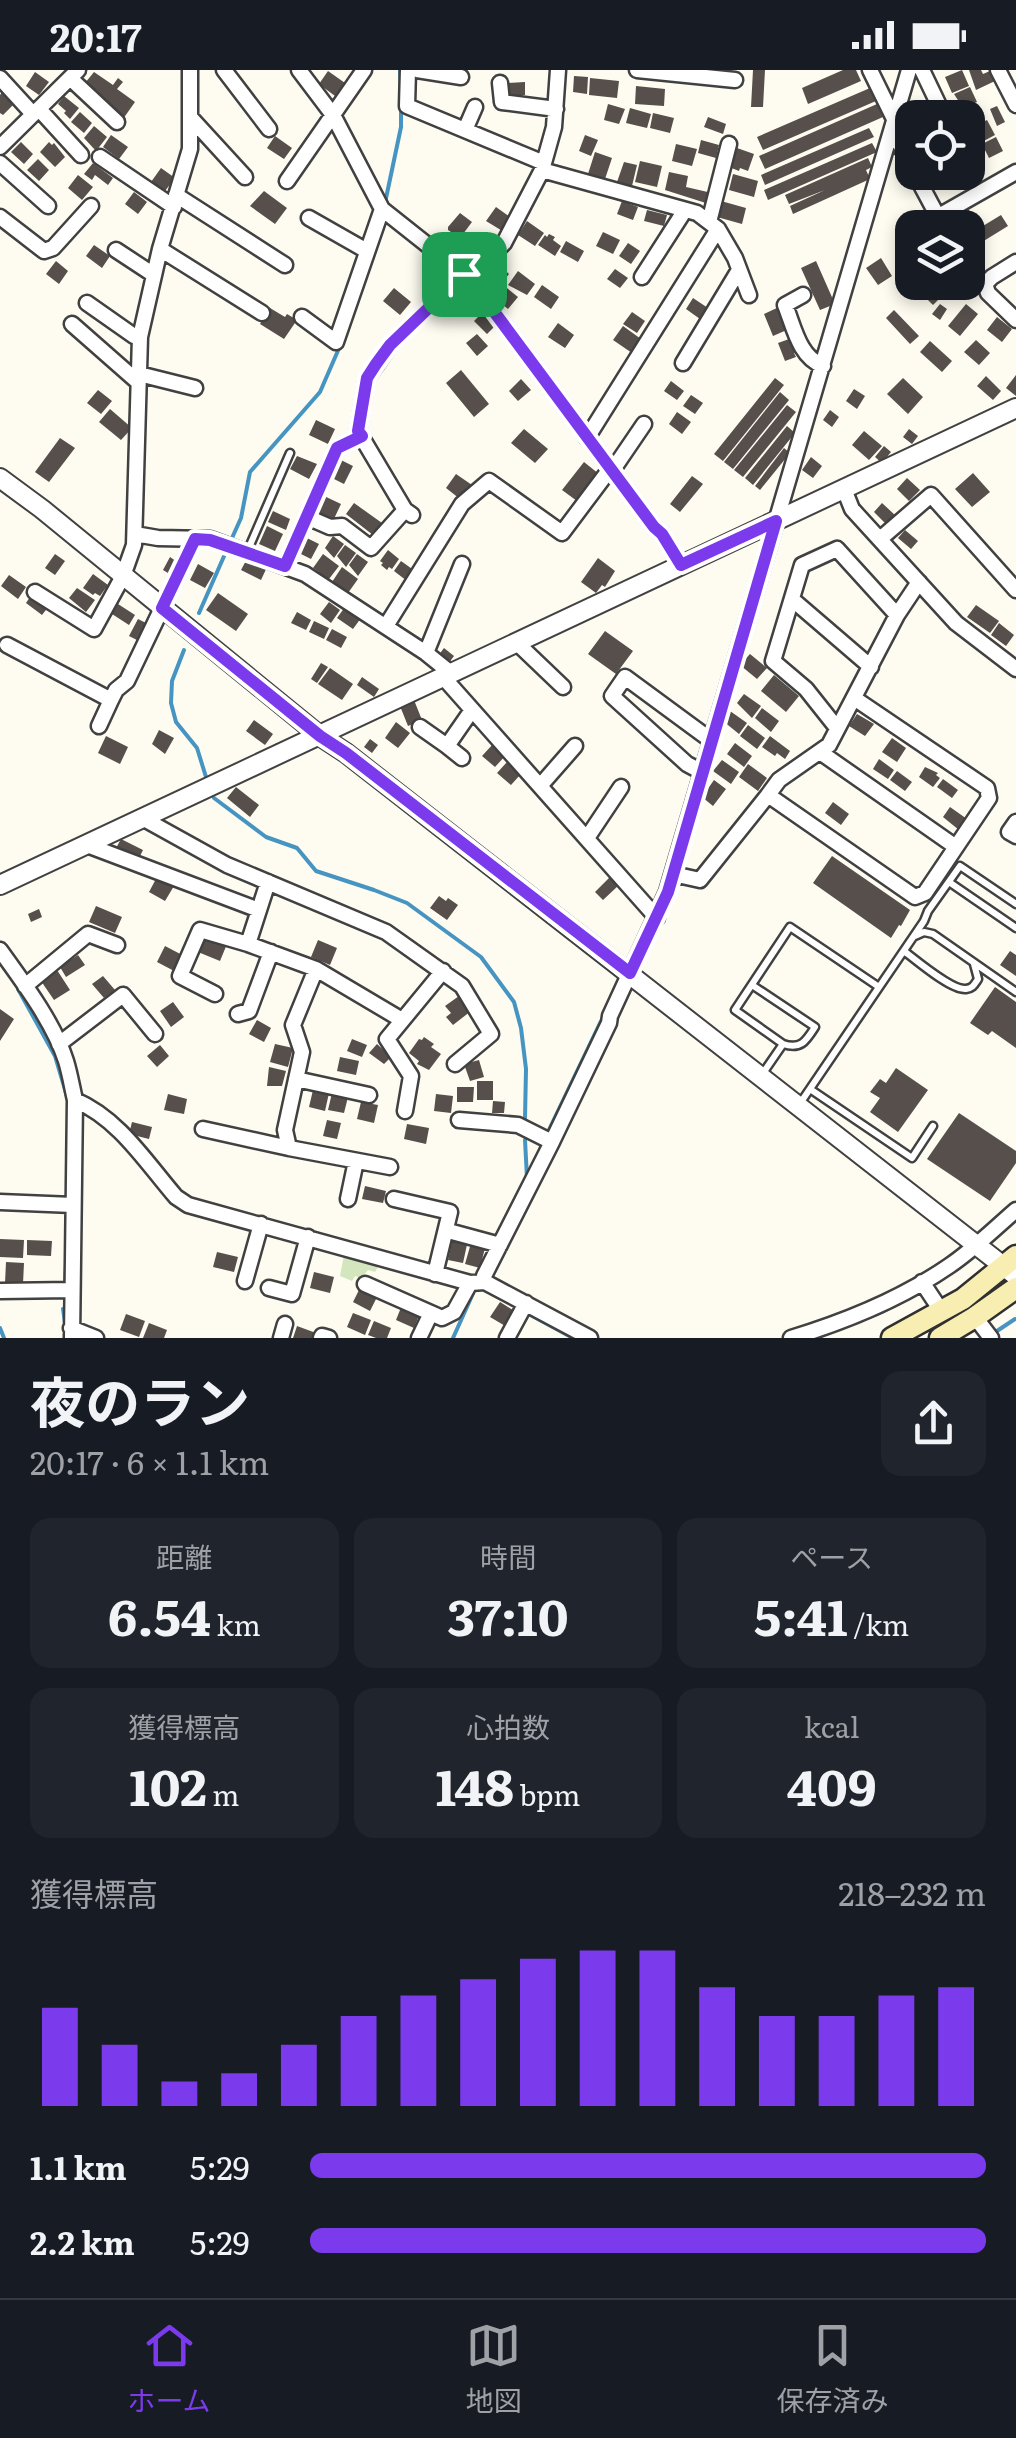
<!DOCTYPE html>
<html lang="ja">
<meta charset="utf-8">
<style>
:root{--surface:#171b24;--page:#20242c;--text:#f1f3f6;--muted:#9ea1a6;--line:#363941;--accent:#7c3aed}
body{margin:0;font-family:Literata,"Noto Sans JP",serif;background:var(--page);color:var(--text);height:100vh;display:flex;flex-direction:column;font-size:38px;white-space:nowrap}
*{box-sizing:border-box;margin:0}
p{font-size:32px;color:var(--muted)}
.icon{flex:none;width:55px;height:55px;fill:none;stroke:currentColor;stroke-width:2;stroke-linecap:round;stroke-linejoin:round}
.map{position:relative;height:1268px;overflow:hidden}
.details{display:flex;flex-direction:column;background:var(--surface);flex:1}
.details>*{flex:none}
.tools{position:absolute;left:895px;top:30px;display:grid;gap:20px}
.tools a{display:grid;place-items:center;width:90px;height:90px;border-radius:20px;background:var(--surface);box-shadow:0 5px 15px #0003;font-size:50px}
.pin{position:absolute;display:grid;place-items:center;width:85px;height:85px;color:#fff;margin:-42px;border-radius:20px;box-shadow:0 5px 15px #0006}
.round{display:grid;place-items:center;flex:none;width:105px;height:105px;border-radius:20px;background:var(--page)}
.summary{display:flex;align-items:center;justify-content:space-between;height:170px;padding:0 30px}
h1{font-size:55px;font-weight:700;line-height:75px}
.figures{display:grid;grid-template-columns:repeat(3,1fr);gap:15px;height:170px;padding:10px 30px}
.figures div{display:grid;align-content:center;border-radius:20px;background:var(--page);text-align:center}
.figures b{font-size:50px;font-weight:700}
.figures small{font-size:28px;font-weight:400}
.figures p{font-size:28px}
.chart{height:280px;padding:20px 30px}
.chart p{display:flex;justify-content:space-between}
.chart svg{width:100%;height:180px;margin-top:10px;stroke:var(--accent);stroke-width:6}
ul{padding:0 30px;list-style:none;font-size:32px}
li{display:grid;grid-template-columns:160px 120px 1fr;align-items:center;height:75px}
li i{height:25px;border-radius:12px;background:var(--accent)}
.status{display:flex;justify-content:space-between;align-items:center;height:70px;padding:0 50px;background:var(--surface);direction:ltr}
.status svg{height:28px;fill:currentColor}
.tab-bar{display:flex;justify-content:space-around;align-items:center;height:140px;border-top:2px solid var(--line);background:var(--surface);font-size:28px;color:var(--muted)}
.tab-bar a{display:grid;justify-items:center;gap:5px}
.tab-bar .on{color:var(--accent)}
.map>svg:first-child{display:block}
.green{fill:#d3e6bd}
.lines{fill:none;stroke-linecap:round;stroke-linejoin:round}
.stream{stroke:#4694c2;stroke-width:4}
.building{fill:#564f4b}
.service-casing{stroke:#414141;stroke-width:11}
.minor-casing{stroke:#414141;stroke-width:19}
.tertiary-casing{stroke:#414141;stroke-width:22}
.secondary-casing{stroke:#303030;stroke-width:25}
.service{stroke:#fff;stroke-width:6}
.minor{stroke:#fff;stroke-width:14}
.tertiary{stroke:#fff;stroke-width:18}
.secondary{stroke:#f8eeb1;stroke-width:20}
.route-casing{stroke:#fff;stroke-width:20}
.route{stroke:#7c3aed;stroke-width:12}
</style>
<div class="status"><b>20:17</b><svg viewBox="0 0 49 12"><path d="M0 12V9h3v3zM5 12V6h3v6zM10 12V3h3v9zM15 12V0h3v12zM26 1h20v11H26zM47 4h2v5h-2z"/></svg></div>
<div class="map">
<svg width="1016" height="1268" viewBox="0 0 1016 1268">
<rect width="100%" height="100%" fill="#fefbf0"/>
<path class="green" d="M344,1185L379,1195L375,1202L368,1200L361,1208L355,1206L352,1211L340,1206Z"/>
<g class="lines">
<path class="stream" d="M400,0L401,25
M385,133L401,57V35
M232,468L241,448L250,402L320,322L340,276
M199,543L225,484
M184,580L172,611L171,633L176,652L197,678L206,707
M214,728L266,767L297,778L316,801L374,820L407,833L481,887L514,932L521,958L526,999L525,1048
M18,919L55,986L69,1033
M547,1064L601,951
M525,1070L527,1108
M535,1091L543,1073
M65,1215L66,1195
M499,1227L517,1237
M63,1239L66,1259
M525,1242L573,1268
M0,1258L4,1268
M994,1263L1015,1249
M453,1268L475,1219
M814,1268L882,1242L912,1226"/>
</g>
<path class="building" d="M753,0H765L763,37H751Z
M843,0H856L861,11L808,34L802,18Z
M962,0L969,16L952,23L945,7Z
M969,0H981L983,4L990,1L995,11L976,20Z
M328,1L345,13L335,26L319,14Z
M35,2L49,12L39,25L26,16Z
M94,2L113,15L118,8L123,12L117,19L135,32L123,49L81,18Z
M574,6L588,7L587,24L573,22Z
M590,8L619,11L617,28L589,25Z
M525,12V25H506V13Z
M636,16L665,19L664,36L635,34Z
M970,17L977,32L963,38L954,24Z
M870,18L876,31L763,80L757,67Z
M2,22L14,34L3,45L0,43V25Z
M64,26L79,38L70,49L64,43L66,41L58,34Z
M608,34L625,39L619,54L604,50Z
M877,34L883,47L765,99L759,86Z
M978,34L985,49L968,57V48H963L960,43Z
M997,36L1005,52L997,56L990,39Z
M630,38L651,44L647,58L626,53Z
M80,42L92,53L84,63L71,52Z
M653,43L674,48L670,63L650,58Z
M708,47L726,54L723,64L704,57Z
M987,50L995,65L980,73L972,57Z
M94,56L107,67L96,81L84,68Z
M869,58L874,67L765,115L761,105Z
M111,65L128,77L119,89L103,77Z
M585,65L598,70L591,86L579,81Z
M275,66L292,78L284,89L267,78Z
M996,67L1003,81L989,88L982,74Z
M701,70L719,75L716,88L698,83Z
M21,72L33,84L24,94L11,82Z
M49,72L52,75L54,73L65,87L55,97L40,82Z
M872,73L877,82L768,130L764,120Z
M676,74L697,79L692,96L672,91Z
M737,78L754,84L748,101L740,98L739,101L729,97Z
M595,82L612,88L605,109L588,104Z
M868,88L872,97L866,100L870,109L793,144L790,136L825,120L789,134L785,125Z
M38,89L49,100L39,111L27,100Z
M640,91L662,96L657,117L635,112Z
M624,92L637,95L632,116L617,112Z
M93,93L113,108L108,115L95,105L92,110L84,104Z
M161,98L175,108L165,121L151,112Z
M669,102L688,106L686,117L712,123L709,134L665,120Z
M733,104L758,111L754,127L729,120Z
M78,105L93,117L82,130L68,118Z
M264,121L287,138L275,154L250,136Z
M134,122L147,132L138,144L125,134Z
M622,131L638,137L633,150L617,144Z
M721,131L746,138L742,154L717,147Z
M496,137L513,149L504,162L486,151Z
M967,137L976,152L966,158H960L953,145Z
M647,140L667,145L664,156L644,151Z
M460,143L472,152L460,168L448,160V157Z
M1001,145L1008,156L969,180L968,165Z
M527,151L544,163L535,176L518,165Z
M603,162L620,170L613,184L596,176Z
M549,164L555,167L553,170L561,176L555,186L538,175L545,165L547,167Z
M566,171L584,181L578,192L560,182Z
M628,173L640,181L631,194L619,186Z
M94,175L110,186L102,198L86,186Z
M881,188L892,206L878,215L866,198Z
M56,191L68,201L59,214L46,204Z
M816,191L835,234L820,240L801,198Z
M496,192L509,204L501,214L487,202Z
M615,199L628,208L620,218L607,209Z
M518,201L535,214L527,225L508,215Z
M925,212H932L944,224L933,235L918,220Z
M502,214L518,227L508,239L492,226Z
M542,215L559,227L551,239L534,227Z
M394,218L411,232L400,245L383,231Z
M465,219L479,233L469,244L455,230Z
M693,228L708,238L700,249L686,239Z
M940,234L947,239L940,250L932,244Z
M966,234L978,244L960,266L948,256Z
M779,237L789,259L773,266L764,244Z
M270,238L285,247L287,244L297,250L284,269L260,254Z
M485,240L494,249L492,251L496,255L487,264L474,251Z
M894,240L919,266L910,274L886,248Z
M632,242L645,251L637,263L623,254Z
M997,247L1012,259L1002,272L987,260Z
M558,253L574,265L565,278L548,267Z
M623,256L641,269L632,283L613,270Z
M477,264L488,276L477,286L466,273Z
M792,268L797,282L794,283L796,287L785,291L778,273Z
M976,270L990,283L979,295L964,282Z
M930,271L952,291L942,302L920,282Z
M461,300L489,334L474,347L446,313Z
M1016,305V326L1006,318Z
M986,306L1001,321L993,330L977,316Z
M775,308L784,315L723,391L714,384Z
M903,308L923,327L908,344L887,324Z
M521,309L531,320L518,331L509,321Z
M671,311L684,321L677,330L664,321Z
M854,319L865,326L857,339L846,331Z
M98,320L112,331L101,344L87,333Z
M780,322L789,330L733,399L724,392Z
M691,325L703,333L695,344L683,336Z
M787,335L796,342L743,407L734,400Z
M110,339L132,358L121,370L99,352Z
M830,340L839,347L832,357L823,350Z
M677,342L691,352L682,364L669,354Z
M316,350L335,359L328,374L309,365Z
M787,356L795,363L753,415L745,408Z
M524,359L548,379L535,393L511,373Z
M909,359L918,366L912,374L903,367Z
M864,361L882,376L869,390L852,375Z
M60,368L75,378L49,412L35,402Z
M884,376L891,382L882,393L875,387Z
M784,378L790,383L760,420L755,416Z
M297,386L317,394L309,409L290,399Z
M811,387L822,396L813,408L802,400Z
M341,390L353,396L344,414L332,408Z
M584,392L599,404L577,431L562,420Z
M973,403L990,422L972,437L955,419Z
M456,404L472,415L460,429L446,418Z
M692,406L703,414L680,442L670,434Z
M907,408L920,420L909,431L897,419Z
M322,425L341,434L333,451L315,442Z
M354,433L382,453L373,465L346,444Z
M882,433L896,446L887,455L874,442Z
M273,441L290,449L286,460L268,452Z
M267,456L283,464L275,481L259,474Z
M905,460L918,471L911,479L898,468Z
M333,466L344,474L334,488L325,478Z
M305,467L319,474L311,489L297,482Z
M345,475L356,483L346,497L337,486Z
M388,480L399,489L392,499L389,497L387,500L381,495L383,493L380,491Z
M55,484L65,491L55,505L45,498Z
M323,484L339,496L329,509L318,505L319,502L313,498Z
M357,484L368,492L358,506L349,495Z
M249,485L268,495L261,510L241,500Z
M170,487L180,494L173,506L163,500Z
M598,488L615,501L605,517L602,515L596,523L581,512Z
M401,491L415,501L407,511L394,501Z
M198,494L214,503L205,518L190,510Z
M342,497L358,509L348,523L332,512Z
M93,504L108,515L100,526L95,523L93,525L83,518Z
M9,505L26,517L18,529L1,516Z
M77,518L95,530L86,542L69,528Z
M218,523L248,544L236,561L206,540Z
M32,524L49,536L42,545L26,533Z
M329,532L340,540L331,553L320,544Z
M118,534L135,545L129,555L112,544Z
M976,535L999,551L990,563L967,547Z
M345,537L361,548L353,559L337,548Z
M297,542L311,550L306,560L291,553Z
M138,549L150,555L141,572L129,566Z
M314,551L329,558L324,569L309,562Z
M999,553L1014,565L1006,576L991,565Z
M332,559L347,567L341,578L326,570Z
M605,561L633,581L616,604L588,584Z
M444,578L454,586L448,594L438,586Z
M750,584L767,598L757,609L740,595Z
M321,593L328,597L317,613L311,609Z
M330,598L353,614L342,630L318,614Z
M774,605L799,626L786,642L761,621Z
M362,607L379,619L374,627L357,615Z
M744,624L761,636L752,648L737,633Z
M414,630L422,650L408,656L400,636Z
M762,638L779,651L771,662L755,648Z
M730,641L747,653L739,664L723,651Z
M857,644L874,654L865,666L849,656Z
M254,650L273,664L265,675L246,661Z
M396,652L410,663L398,678L385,668Z
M748,655L765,668L757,679L740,666Z
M159,660L174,668L165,684L152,674Z
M106,666L128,677L120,694L98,683Z
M770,666L790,681L785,689L777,683L775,686L762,677Z
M892,668L906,678L897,692L882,682Z
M370,669L378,675L372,683L364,677Z
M735,673L752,686L744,697L727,684Z
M493,674L506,685L495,697L482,686Z
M879,689L894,700L888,709L873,699Z
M722,690L739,702L731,714L713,701Z
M507,692L520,705L511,715L497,703Z
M748,694L767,708L758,721L739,707Z
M925,697L938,703L936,705L940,708L933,717L919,707Z
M897,701L912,712L905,721L890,710Z
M943,709L958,720L952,728L937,717Z
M714,710L726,719L713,736L702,727Z
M236,717L259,735L250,747L227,728Z
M833,732L849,744L841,755L825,743Z
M950,737L967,749L959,760L943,747Z
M121,769L143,780L137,792L115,780Z
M832,786L910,840L901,856L899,855L891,868L813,813Z
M611,806L619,815L603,830L595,822Z
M157,807L174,816L165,831L149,822Z
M439,826L446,831L448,828L458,835L447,850L430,838Z
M96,836L122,847L115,863L89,852Z
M39,839L42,847L31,852L28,844Z
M205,865L227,874L220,891L198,882Z
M318,870L337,878L330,895L311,887Z
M165,876L186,887L178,903L157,892Z
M1010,881L1016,885V906L1000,895Z
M78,885L85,895L66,907L60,897Z
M57,900L70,920L54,930L41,911Z
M103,906L115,920L104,928L92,914Z
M995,917L1016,932V978L992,961L988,965L970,953Z
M459,926L471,941L453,955L446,947L451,943L445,936Z
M173,932L184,947L171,957L160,941Z
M0,939L14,949L0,971Z
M257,950L271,958L264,972L249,964Z
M424,967L434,974L431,977L441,984L429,1000L417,994L419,991L409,983L419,969L422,970Z
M352,969L367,975L362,987L347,981Z
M275,974L293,978L288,997L270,992Z
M377,974L391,987L384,994L369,983Z
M160,975L169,986L157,997L147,986Z
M340,987L359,991L356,1005L337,1001Z
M479,990L484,1007L470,1011L464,994Z
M269,997L286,1001L282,1016H267Z
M896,998L928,1020L898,1062L870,1042L880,1028L870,1022L880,1009L886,1013Z
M477,1011H493V1030H477Z
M457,1017H474L473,1032H457Z
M313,1020L329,1023L325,1041L309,1037Z
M332,1023L348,1027L344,1043L328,1040Z
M168,1024L187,1029L184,1044L164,1040Z
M436,1024L453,1026L451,1043L434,1041Z
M493,1031L505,1032L504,1043H492Z
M361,1032L378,1035L374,1053L357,1049Z
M959,1043L1016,1081V1093L990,1131L927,1089Z
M327,1050L341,1053L337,1069L323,1066Z
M132,1052L152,1057L149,1069L129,1064Z
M407,1054L429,1058L426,1074L404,1069Z
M365,1116L386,1121L383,1133L362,1129Z
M453,1167L468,1170L463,1193L448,1190Z
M0,1169L24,1170L23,1188L0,1187Z
M27,1170L52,1171L51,1186L27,1185Z
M471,1173L485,1178L480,1198L465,1194Z
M217,1182L238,1187L234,1202L213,1197Z
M6,1192L24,1193L23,1214L5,1213Z
M314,1202L334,1207L330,1223L310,1218Z
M360,1218L377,1227L370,1241L353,1232Z
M500,1232L516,1242L507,1257L490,1247Z
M402,1235L420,1243L414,1258L396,1250Z
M353,1243L371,1250L365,1265L347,1257Z
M126,1244L145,1251L139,1267L120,1260Z
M374,1251L391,1258L387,1268H376L368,1265Z
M149,1253L167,1260L164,1268H143Z
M297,1256L316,1263L314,1268H293Z"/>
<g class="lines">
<g class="service-casing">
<path id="service" d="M247,482L290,383
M949,812L1016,858
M915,866L924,862L933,864L1016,922
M904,881C916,890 952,921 966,919C973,918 974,915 978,909L974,894
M752,915L815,957C806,971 801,980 783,974L735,940L790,857L879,917
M761,1006L783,974
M810,1019L912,1088L933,1056
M801,1032L924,851L928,841L960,796L1016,834"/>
</g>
<g class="minor-casing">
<path id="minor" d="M224,0L269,59
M299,0L333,45L382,139L469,208L654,457L662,464L681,495
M408,0L407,36L544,93
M417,0L461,7
M637,0L735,10
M870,0L895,51
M922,0L945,48
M998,0L1016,35
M0,8L33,44
M71,9L117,52
M500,13L502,32L556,39
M39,39L81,85
M190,47L245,107
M465,60L475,37
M893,60L912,99
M0,77L78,0
M100,87L174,137
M0,93L48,136
M542,100L697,143L718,159L735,188L749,225
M914,102L944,158
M287,111L364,0
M176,125L285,195
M0,147L44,181L53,178L91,136
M937,147L1016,102
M309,148L367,181
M709,152L729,74
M160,179L262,243
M116,180L154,205
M968,195L978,210L985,214L988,223L1016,250
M642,207L685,140
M469,208L504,173L542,100L554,57L558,0
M985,214L992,207L1016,192
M803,225L785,235C794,257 799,287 823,296
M87,233L134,266L140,267
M302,247L336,272L382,139
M72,254L138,312
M683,293L739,200
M139,304L195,318
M587,368L718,159
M612,401L644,354
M844,419L852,439L956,553L1016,599
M412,445L405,440L358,361L367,308L390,275L464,204
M307,447L330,457L342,456L371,478L405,440
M135,464L158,468L210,469L305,504L426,583L452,604
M880,469L931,425L1016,520
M285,496L337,378L362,366
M35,522L94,559L123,506L134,475L140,267L160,179L190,79V0
M793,530L871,597
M386,556L462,434L489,411L562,463L610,399
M517,573L563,617
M7,575L111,630L116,620L127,611L195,469
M426,583L462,494
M444,608L657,848
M99,656L111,630
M420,657L447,676
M837,658L806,619L773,591L802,495L837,479L897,545
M820,682L956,777
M462,688L447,676L472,640
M702,702L687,694L612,626L625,607L712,671
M540,716L575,676
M768,725L779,710L829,675L897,545L919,512
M144,749L227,795L386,862L462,916L491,964L455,994
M1016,752L1009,762L1016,766
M587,768L621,717
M87,775L259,840
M673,804L700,810L768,725L915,827L925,823L989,728L987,718L854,628
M268,812L248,874L316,899L402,950
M0,880C23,912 54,953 66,991C70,1004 72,1017 75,1030L72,1268
M316,899L293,955L302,982L285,1060L289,1078L390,1097
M25,916L88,864L117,875
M215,924L180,906L200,860L248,874
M238,944L249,941L271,882
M59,974L123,925L155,964
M296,1009L369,1025
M75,1030C119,1049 145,1091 176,1127L188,1135L470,1213L485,1212L590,1268
M405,1041L411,1006L387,969L443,901
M459,1050L518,1055L552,1072
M203,1059L289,1078
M348,1129L356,1091
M394,1129L450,1142L435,1204
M0,1132L73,1135
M452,1162L500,1175
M245,1211L261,1154
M485,1212L484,1206L552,1072L609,953L610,946L667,822L909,0
M922,1212L942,1242
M365,1214L442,1248L454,1242L470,1213
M269,1218L292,1224L308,1167
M0,1221L71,1220
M975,1247L991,1268
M71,1258L96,1268
M281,1268L285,1254
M321,1268L322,1266L329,1268
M419,1268L431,1243
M507,1268L526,1233
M791,1268C847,1251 901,1229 949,1196C973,1180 994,1159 1016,1140"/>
</g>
<g class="tertiary-casing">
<path id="tertiary" d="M0,408L42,439L320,666L346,683L1016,1206
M0,815L1016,338"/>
</g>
<g class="secondary-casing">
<path id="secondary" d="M892,1268L963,1229L1016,1186
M940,1268L975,1247L1016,1218"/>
</g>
<use href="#service" class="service"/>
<use href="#minor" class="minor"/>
<use href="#tertiary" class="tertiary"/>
<use href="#secondary" class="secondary"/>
</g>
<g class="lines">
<g class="route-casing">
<path id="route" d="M464,204L469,208L654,457L662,464L681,495L776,451L668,822L630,903L346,683L320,666L162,538L195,469L210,470L285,496L337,378L362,366L358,361L367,308L376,294L390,275Z"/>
</g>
<use href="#route" class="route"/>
</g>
</svg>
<div class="tools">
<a><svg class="icon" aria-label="locate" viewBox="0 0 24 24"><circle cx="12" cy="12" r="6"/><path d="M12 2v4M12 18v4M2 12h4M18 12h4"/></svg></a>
<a><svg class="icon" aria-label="layers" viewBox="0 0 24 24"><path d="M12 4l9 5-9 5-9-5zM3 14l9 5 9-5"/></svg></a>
</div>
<div class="pin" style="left:464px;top:204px;background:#1e9e55"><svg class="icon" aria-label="arrive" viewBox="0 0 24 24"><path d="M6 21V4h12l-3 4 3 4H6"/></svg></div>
</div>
<section class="details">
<div class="summary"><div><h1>夜のラン</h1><p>20:17 · 6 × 1.1 km</p></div><a class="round"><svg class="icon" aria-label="share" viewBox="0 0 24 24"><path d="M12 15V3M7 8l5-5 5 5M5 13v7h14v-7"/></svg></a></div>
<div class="figures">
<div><p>距離</p><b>6.54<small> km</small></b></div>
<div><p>時間</p><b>37:10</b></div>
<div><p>ペース</p><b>5:41<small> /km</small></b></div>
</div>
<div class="figures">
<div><p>獲得標高</p><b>102<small> m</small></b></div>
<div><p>心拍数</p><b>148<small> bpm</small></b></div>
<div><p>kcal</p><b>409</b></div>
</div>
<div class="chart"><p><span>獲得標高</span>218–232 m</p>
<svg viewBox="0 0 160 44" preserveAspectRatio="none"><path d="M5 44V20M15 44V29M25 44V38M35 44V36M45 44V29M55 44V22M65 44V17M75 44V13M85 44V8M95 44V6M105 44V6M115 44V15M125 44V22M135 44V22M145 44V17M155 44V15"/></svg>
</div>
<ul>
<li><b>1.1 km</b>5:29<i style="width:100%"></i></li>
<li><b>2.2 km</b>5:29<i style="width:100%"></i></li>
</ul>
</section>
<nav class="tab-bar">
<a class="on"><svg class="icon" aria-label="home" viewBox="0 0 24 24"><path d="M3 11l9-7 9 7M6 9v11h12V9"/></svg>ホーム</a>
<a><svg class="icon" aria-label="map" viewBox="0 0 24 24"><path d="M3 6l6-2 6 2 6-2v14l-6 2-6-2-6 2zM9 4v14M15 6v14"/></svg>地図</a>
<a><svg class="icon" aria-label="saved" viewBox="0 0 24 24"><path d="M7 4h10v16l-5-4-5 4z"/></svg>保存済み</a>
</nav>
